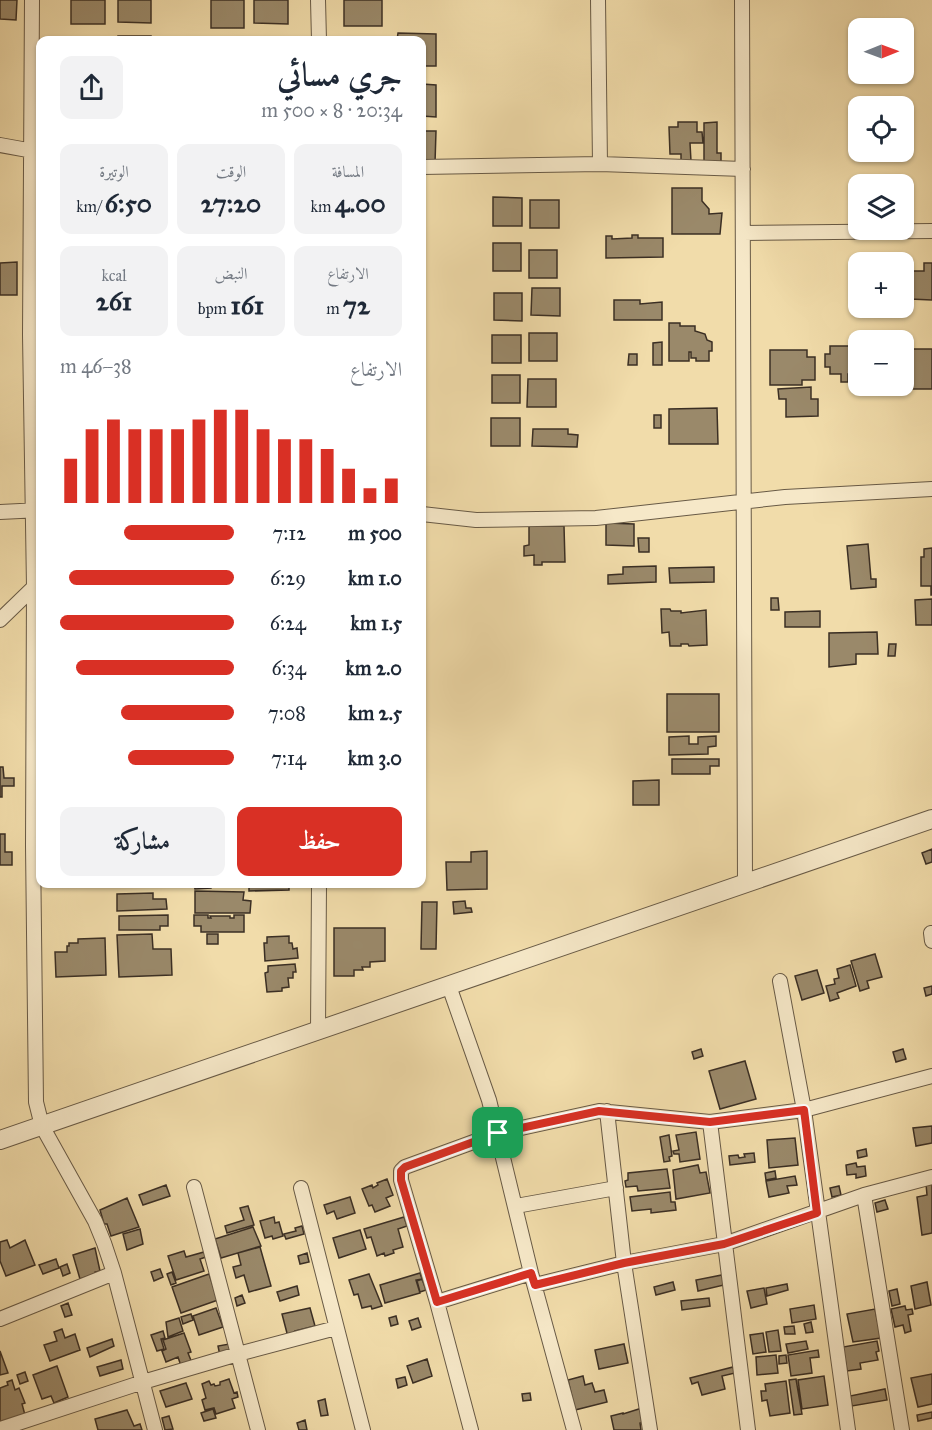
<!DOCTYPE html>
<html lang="ar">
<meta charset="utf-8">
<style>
:root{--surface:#fff;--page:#f2f2f3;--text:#1f2937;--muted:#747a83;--accent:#d93025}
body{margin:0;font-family:"IM FELL Great Primer",Amiri,serif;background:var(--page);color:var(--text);direction:rtl;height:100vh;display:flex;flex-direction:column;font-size:22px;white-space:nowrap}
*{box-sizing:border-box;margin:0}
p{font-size:20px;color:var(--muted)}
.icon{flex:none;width:33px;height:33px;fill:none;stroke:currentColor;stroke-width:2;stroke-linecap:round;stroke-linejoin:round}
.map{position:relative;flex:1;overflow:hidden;direction:ltr}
.sheet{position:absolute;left:36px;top:36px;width:390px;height:852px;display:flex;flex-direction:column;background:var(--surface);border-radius:12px;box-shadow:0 2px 4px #0004;direction:rtl}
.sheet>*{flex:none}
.needle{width:39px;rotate:89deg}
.tools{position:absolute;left:848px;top:18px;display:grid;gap:12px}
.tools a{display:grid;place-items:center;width:66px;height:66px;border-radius:12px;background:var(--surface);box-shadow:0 2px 4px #0004;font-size:30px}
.pin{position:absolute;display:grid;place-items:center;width:51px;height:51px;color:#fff;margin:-26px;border-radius:12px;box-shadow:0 3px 9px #0006}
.round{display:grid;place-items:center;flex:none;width:63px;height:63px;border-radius:12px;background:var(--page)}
.summary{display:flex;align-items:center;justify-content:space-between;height:102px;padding:0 24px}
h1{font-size:33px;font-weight:700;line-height:45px}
.figures{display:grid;grid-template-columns:repeat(3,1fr);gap:9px;height:102px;padding:6px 24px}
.figures div{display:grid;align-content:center;border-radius:12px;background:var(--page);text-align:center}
.figures b{font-size:26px;font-weight:700}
.figures small{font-size:16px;font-weight:400}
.figures p{font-size:16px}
.chart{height:168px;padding:12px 24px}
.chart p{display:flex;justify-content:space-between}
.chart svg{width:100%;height:108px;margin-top:6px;stroke:var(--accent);stroke-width:6}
.primary-button{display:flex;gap:12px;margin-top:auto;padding:12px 24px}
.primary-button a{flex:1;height:69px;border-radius:12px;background:var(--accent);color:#fff;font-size:24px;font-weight:700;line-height:69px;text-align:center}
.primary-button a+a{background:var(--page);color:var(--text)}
ul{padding:0 24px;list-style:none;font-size:20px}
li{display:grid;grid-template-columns:96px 72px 1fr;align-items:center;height:45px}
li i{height:15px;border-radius:8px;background:var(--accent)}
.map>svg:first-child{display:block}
.building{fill:#9a896a;stroke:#3b2f24;stroke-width:1.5}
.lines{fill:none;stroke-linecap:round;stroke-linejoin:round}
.minor-casing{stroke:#685a46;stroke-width:16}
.tertiary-casing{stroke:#685a46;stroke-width:20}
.minor{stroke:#f6e8c8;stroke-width:14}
.tertiary{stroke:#f6e8c8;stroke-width:18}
.route-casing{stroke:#fff;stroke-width:12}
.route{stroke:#d93025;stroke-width:8}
</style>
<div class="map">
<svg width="932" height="1430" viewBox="0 0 932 1430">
<rect width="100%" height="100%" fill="#f1dcaa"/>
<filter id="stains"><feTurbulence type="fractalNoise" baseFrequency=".00333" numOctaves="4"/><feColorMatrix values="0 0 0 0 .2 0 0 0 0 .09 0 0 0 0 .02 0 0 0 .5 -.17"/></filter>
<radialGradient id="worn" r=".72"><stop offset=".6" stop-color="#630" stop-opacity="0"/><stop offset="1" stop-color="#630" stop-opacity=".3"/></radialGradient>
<path class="building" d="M0,0H17L16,20L0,19Z
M71,0H105V24H71Z
M118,0H151V23L118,22Z
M211,0H244V28H211Z
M254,0H288V24L254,23Z
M344,0H382V26H344Z
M398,33L436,34V66H422V40H397Z
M118,36H151V40H118Z
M73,37H106V40H73Z
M255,38H288V40H255Z
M345,38H383V40H345Z
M422,84L436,85V117L422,116Z
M678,122H697V132H702L703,143H690L691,161H681V154H670L669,127H678Z
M717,122V153H721V163H704V123Z
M422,131H436L435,163H422Z
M672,188H702V201L709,209V214L722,213L720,234H672Z
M493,197L522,198V226H493Z
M530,200H559V228H530Z
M632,235H638V238H663V257L606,258V236H612V239L632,238Z
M493,243H521V271H493Z
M529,250H557V278H529Z
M17,262V295H0V263Z
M924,263H932V300L910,299L911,271H924Z
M532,288H560V316L531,315Z
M494,293H522V321L494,320Z
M614,300H640V304L662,302V320H614Z
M669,323H680V326H695V331L705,334L707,340L712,342V351H709V361H696V358H691V352H689V361H669Z
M529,333H557V361H529Z
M492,335H521V363H492Z
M662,342V365H653V343Z
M830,346H858V374H848V382H841V374H830V367H825V354H830Z
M906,349H932V389H906Z
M770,350H807V357H815V380H802V385H770Z
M629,354H637V365H628Z
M492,375H520V403H492Z
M528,379H556V407H527Z
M811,387V399H818V416L786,417V399H779L778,389Z
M717,408L718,444H669V409Z
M654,415H661V428H654Z
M491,418H520V446H491Z
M533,429H568V434L578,435L577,447L532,446Z
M529,523L542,524V526H564L565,562H542V565H534V555L524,556V546L529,545Z
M606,523L634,524V546L606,545Z
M638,538H649V552H639Z
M868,544L871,579H876V587L851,589L847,546Z
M932,548V595H931V586H921V557H924V549Z
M656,566V582L608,584V575L623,574V567Z
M714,567V582L670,583L669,568Z
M771,598H778L779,610H771Z
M932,599V625H916L915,600Z
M661,609H670L671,611H681V613L706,610L707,645L689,646L688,644H681V646H670L669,632L662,633Z
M820,611V627H785V612Z
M877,632L878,654H856V664L829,667V633Z
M889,644H896L895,656H888Z
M667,694H719V732H667Z
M689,736V744H698V737L716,736V746L708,747V754L669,755V737Z
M672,759H719V766H710V774H672Z
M0,767H3L4,778H14V786H2V797H0Z
M659,780V805H633V781Z
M0,834H5V852H12V865H0Z
M932,849V862L926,864L922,853Z
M487,851V889L447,890L446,862H471V852Z
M194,884H220L211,885V888L195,889Z
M224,884H248V886H224Z
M249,884H289V890L249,891Z
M195,891L244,892L243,900L251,901L250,913H195Z
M153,893V899H166L167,909L117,911V894Z
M465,901L466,908H471L472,912L454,914L453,902Z
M422,902H437L436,949H421Z
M168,915V926H160V930H119V916Z
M194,915H208V918H211L210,916H230V918H234V915H244V932H201V926H194Z
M334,928H385V961L370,962V967H362L363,970H354V976H334Z
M152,934L153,949H171L172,975L119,977L117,935Z
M207,934H218V944H207Z
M289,936V943H292L293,949L297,948L298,958L265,961L264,943H267V937Z
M105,938L106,975L56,977L55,952H67V946H69V943H78V939Z
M875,954L882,977L867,981L869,988L860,991L851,961Z
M295,964L296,972H293V978H288L289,987L282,988V991L267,992L265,973L268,972V966Z
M850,965L856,986L837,993L839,998L830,1001L826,986L835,984L834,979L839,978L837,969Z
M817,970L824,993L802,1000L795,976Z
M932,986V994L926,996L924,988Z
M701,1049L703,1056L694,1059L692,1052Z
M903,1049L906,1059L896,1062L893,1052Z
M745,1061L756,1099L720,1109L709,1071Z
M932,1126V1143L916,1146L913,1128Z
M696,1132L700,1159L680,1162L679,1154H674L673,1151L679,1150L676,1135Z
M669,1135L672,1156L669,1157L670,1161L664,1162L660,1137Z
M795,1138L798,1165L769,1168L767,1140Z
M866,1149L867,1156L858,1158L857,1151Z
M754,1153L755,1162L730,1165L729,1156L738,1155L739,1158L745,1157L744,1154Z
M856,1163L857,1167L865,1166L866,1176L856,1178V1174L847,1175L846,1165Z
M698,1165L700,1173L706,1172L710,1193L676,1199L673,1170Z
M667,1169L670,1188L638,1191L637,1186L626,1187L625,1181L628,1180V1173Z
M775,1171L776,1178L766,1180L765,1173Z
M795,1176L797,1185L787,1186L789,1193L769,1197L766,1181Z
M387,1179L393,1195L386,1198L390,1206L375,1212L372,1205L369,1206L362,1189L372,1185L373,1188L378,1185L377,1183Z
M932,1183V1233L922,1235L917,1197L927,1195L926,1184Z
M166,1185L170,1196L143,1205L139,1195Z
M839,1186L841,1195L832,1197L830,1188Z
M670,1192L671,1202H675L676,1210L651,1213V1209L632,1211L630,1197Z
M350,1197L355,1213L337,1219L334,1211L327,1214L324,1205Z
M127,1198L139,1227L111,1236L107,1224H104L100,1210Z
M885,1200L888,1209L877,1212L875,1203Z
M248,1206L254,1225L227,1233L225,1226L244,1220L240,1208Z
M274,1217L275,1223L279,1222L283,1236L273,1239L272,1236L265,1238L260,1221Z
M404,1217L407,1226L398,1229L403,1247L393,1250L394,1253L385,1256L384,1253L377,1256L371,1237L367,1238L364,1229Z
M302,1226L304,1234L286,1239L284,1234L296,1231L295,1228Z
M253,1227L261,1246L221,1258L215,1239Z
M140,1229L143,1244L127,1250L123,1234Z
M360,1230L366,1249L339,1258L333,1238Z
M7,1240L10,1248L25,1240L35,1265L6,1276L0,1261V1242Z
M260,1247L271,1286L249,1292L244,1275L236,1278L233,1267L241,1265L238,1253Z
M95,1248L100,1271L95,1272V1274L80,1279L73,1255Z
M184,1251L186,1257L204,1252L206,1257L200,1259L204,1271L176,1280L168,1256Z
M307,1253L309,1262L300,1264L298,1256Z
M56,1259L59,1268L43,1274L39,1265Z
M67,1264L70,1273L63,1276L60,1267Z
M160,1269L163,1277L154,1281L151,1272Z
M172,1272L176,1283L171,1285L167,1274Z
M420,1273L422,1279L416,1280L420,1293L385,1303L380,1285Z
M209,1274L218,1300L181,1313L172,1287Z
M369,1274L382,1306L372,1309L371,1306L362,1308L358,1294L354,1295L349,1280Z
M722,1275L724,1285L698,1291L696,1280Z
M422,1279L426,1290L420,1292L417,1281Z
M673,1282L675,1290L656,1295L654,1287Z
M927,1282L931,1305L915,1309L911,1286Z
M787,1284L788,1290L767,1296L766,1288Z
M297,1286L299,1295L280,1301L277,1292Z
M764,1288L767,1304L751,1308L747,1291Z
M897,1289L900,1304L892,1306L889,1291Z
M242,1295L245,1303L237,1306L235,1298Z
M709,1298L710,1306L682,1310L681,1301Z
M68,1303L72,1315L65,1317L61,1306Z
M814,1305L816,1319L792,1323L790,1309Z
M905,1306L906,1310L912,1309L913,1314L908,1315L911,1331L905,1333L903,1325L895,1327L891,1309Z
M216,1308L223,1327L199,1335L193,1316Z
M310,1308L315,1326L295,1331L297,1335L288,1337L282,1314Z
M875,1309L881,1338L853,1342L847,1314Z
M191,1314L193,1320L183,1324L181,1317Z
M396,1316L398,1324L391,1326L389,1318Z
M179,1318L183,1331L168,1337L166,1322Z
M418,1318L421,1327L412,1330L409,1321Z
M811,1322L813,1332L806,1333L804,1324Z
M794,1326L795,1334H785L784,1327Z
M62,1329L65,1338L75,1334L80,1350L50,1361L44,1345L57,1341L54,1332Z
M778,1330L781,1351L769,1352L766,1332Z
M163,1331L165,1338L161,1339L164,1349L157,1351L151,1335Z
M184,1333L191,1352L188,1353L192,1363L181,1366L178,1357L166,1362L162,1351L166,1349L163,1340Z
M763,1333L766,1352L753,1354L750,1335Z
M112,1339L114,1346L90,1357L87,1348Z
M806,1341L808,1349L788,1353L786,1344Z
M877,1341L879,1351L876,1352L878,1360L860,1363L861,1369L847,1371L843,1347Z
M229,1344L231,1354L220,1356L218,1346Z
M624,1344L628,1363L599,1369L595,1350Z
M818,1350L819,1357L810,1358L812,1373L791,1376L788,1355Z
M0,1351L8,1373L0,1375Z
M776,1355L778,1373L757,1375L756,1357Z
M786,1355L787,1363L779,1364V1356Z
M427,1359L432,1376L413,1383L407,1366Z
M121,1360L123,1369L100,1376L97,1367Z
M57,1366L68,1397L54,1403L51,1396L42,1399L33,1375Z
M733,1367L735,1373L722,1376L725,1389L702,1395L698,1382L692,1384L690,1378Z
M25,1372L28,1381L20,1384L17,1375Z
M932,1374V1404L918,1407L911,1378Z
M583,1376L585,1385L592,1383L595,1392L604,1390L607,1402L575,1410L568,1380Z
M824,1376L828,1405L802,1409L798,1380Z
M405,1377L407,1385L398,1388L396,1379Z
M229,1379L234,1393L237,1392L238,1397L232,1399L235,1408L216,1414L214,1408L205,1410L202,1400L206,1398L202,1384L209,1381L211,1385L214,1384L215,1386L220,1385V1382Z
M796,1379L802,1414L794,1415L789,1380Z
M12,1380L15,1390L19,1388L25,1403L22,1404L25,1415L0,1424V1388L8,1385L7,1382Z
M786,1381L790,1413L770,1416L767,1400L762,1401L761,1391H766L765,1384Z
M186,1383L192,1399L166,1407L160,1391Z
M885,1389L887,1400L852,1406L850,1396Z
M530,1393L531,1400L523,1401L522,1394Z
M325,1399L328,1415L321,1416L318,1401Z
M642,1408L646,1422L640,1423L641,1430H614L611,1416L623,1413V1414Z
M213,1409L216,1418L204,1421L201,1413Z
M127,1410L134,1426L140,1424L142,1430H98L95,1419Z
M932,1412V1418L918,1421L917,1415Z
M169,1416L173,1429L165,1430L162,1418Z
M305,1420L307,1430H299L297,1423Z"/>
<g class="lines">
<g class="minor-casing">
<path id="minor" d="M32,0L30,335L34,587L33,846L36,1102L42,1126L95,1221L104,1243L114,1273L155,1430
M318,0L319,40
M598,0L600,164
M742,0L745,883
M0,145L33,151
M422,167L600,164L743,169
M743,233L932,231
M0,512L40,510
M422,514L476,520L596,518L785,497L932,489
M0,620L34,587
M931,933L932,941
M780,981L804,1110L848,1430
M449,986L489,1100L531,1273L574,1430
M318,1031L319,884
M607,1111L624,1263L650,1430
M194,1187L258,1430
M301,1188L363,1430
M864,1195L902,1430
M516,1206L616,1188
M535,1285L624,1263L724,1244L864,1195L932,1177
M437,1302L531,1273
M0,1319L114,1273
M0,1429L143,1382L238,1354L336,1328
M471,1430L437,1302L401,1180V1171L405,1167L498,1133L599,1111L710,1122
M748,1430L710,1122L804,1110L932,1076"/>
</g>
<g class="tertiary-casing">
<path id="tertiary" d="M0,1140L932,819"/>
</g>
<use href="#minor" class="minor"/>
<use href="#tertiary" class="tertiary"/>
</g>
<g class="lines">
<g class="route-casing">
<path id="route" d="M804,1110L817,1213L724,1244L624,1263L535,1285L531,1273L437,1302L401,1180V1171L405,1167L498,1133L599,1111L710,1122Z"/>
</g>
<use href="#route" class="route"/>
</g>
<rect width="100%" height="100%" filter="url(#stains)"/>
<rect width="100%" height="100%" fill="url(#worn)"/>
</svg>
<div class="tools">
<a><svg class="needle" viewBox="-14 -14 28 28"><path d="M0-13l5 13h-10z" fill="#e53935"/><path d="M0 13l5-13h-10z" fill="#747a83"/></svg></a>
<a><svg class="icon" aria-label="locate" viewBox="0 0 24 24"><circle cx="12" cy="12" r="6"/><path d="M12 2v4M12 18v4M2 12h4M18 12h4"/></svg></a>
<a><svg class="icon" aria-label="layers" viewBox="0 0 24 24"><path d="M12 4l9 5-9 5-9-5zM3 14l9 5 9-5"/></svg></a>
<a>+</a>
<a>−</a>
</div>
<div class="pin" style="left:498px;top:1133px;background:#1e9e55"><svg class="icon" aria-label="arrive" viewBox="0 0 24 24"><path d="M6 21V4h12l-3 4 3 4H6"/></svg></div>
<section class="sheet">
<div class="summary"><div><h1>جري مسائي</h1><p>20:34 · 8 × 500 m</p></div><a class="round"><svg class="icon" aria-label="share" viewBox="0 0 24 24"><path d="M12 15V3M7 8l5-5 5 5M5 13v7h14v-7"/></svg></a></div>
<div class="figures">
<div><p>المسافة</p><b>4.00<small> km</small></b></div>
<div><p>الوقت</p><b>27:20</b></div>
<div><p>الوتيرة</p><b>6:50<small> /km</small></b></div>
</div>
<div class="figures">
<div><p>الارتفاع</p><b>72<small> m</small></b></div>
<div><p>النبض</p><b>161<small> bpm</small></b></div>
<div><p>kcal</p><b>261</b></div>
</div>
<div class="chart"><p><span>الارتفاع</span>38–46 m</p>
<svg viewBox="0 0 160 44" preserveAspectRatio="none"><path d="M5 44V26M15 44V14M25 44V10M35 44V14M45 44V14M55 44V14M65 44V10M75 44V6M85 44V6M95 44V14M105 44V18M115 44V18M125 44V22M135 44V30M145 44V38M155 44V34"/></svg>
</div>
<ul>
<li><b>500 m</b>7:12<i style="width:63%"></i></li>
<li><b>1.0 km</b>6:29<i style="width:95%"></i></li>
<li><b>1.5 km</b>6:24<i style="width:100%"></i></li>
<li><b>2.0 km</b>6:34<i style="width:91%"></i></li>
<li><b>2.5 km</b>7:08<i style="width:65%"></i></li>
<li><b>3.0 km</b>7:14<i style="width:61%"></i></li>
</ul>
<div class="primary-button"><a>حفظ</a><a>مشاركة</a></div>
</section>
</div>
